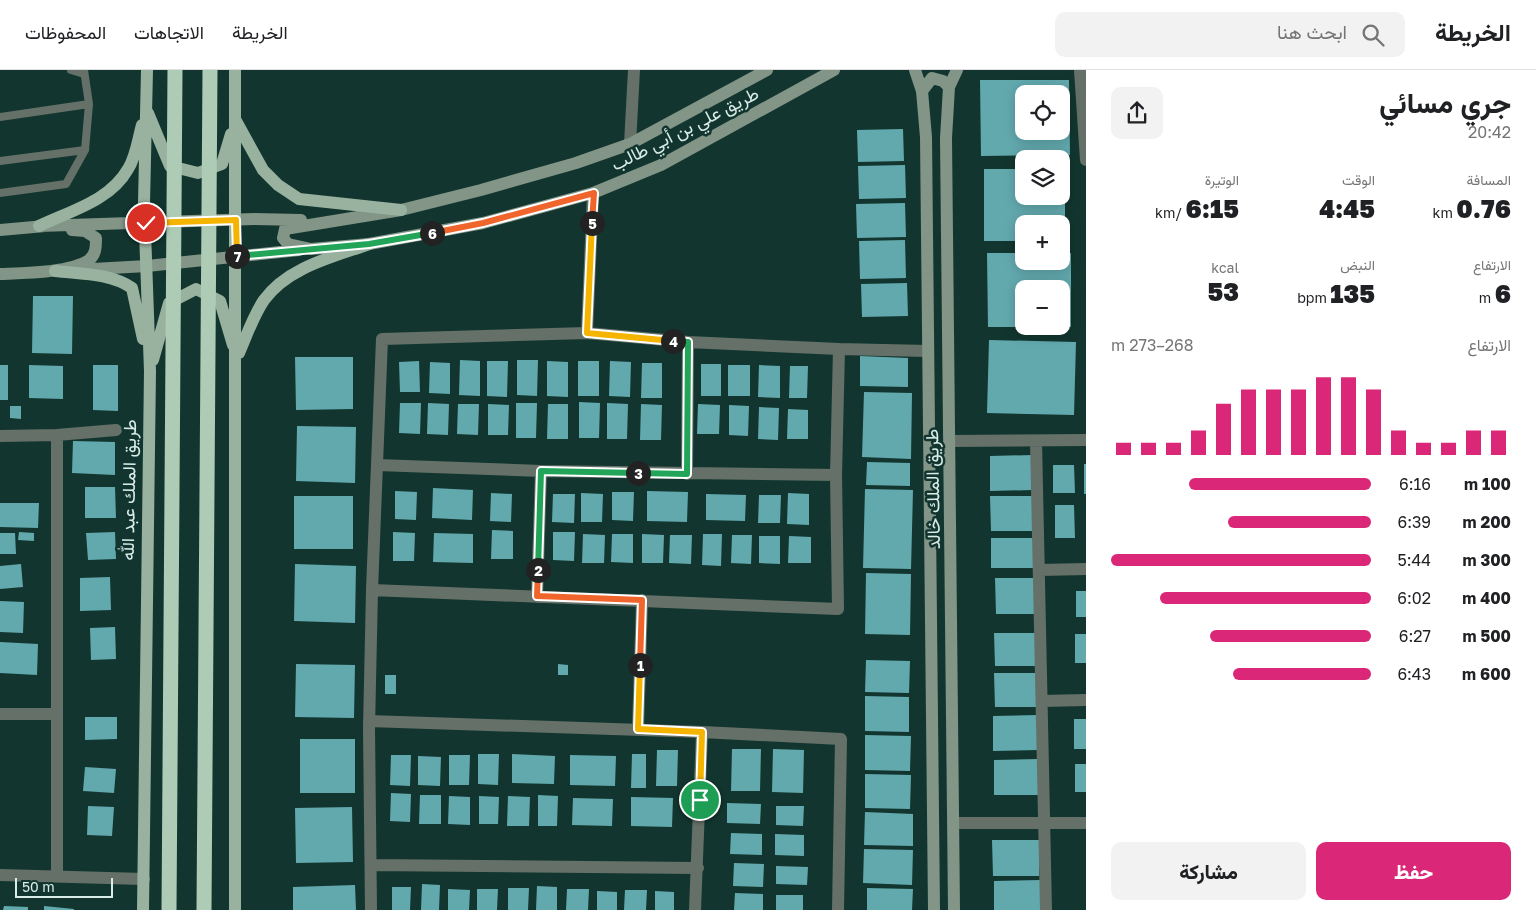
<!DOCTYPE html>
<html lang="ar">
<meta charset="utf-8">
<style>
:root{--surface:#fff;--page:#f2f2f2;--text:#202124;--muted:#757577;--line:#e0e0e0;--accent:#db2777}
body{margin:0;font-family:"Golos Text",Vazirmatn,sans-serif;background:var(--page);color:var(--text);direction:rtl;height:100vh;display:flex;flex-direction:column;font-size:19px;white-space:nowrap}
*{box-sizing:border-box;margin:0}
p{font-size:16px;color:var(--muted)}
.icon{flex:none;width:28px;height:28px;fill:none;stroke:currentColor;stroke-width:2;stroke-linecap:round;stroke-linejoin:round}
.map{position:relative;flex:1;overflow:hidden;direction:ltr}
.sheet{display:flex;flex-direction:column;background:var(--surface);width:450px}
.sheet>*{flex:none}
.tools{position:absolute;left:1015px;top:15px;display:grid;gap:10px}
.tools a{display:grid;place-items:center;width:55px;height:55px;border-radius:10px;background:var(--surface);box-shadow:0 2px 12px #0003;font-size:25px}
.scale{position:absolute;left:15px;bottom:12px;width:98px;box-sizing:border-box;padding-left:5px;border:2px solid #d9ece7;border-top:0;font-size:14px;line-height:18px;white-space:nowrap;color:#d9ece7;-webkit-text-stroke:4px #12362f;paint-order:stroke}
.pin{position:absolute;display:grid;place-items:center;width:42px;height:42px;color:#fff;margin:-21px;border:2px solid #fff;border-radius:50%;box-shadow:0 1px 5px #0007}
.km{position:absolute;width:25px;height:25px;margin:-12px;border-radius:50%;background:#222;color:#fff;font-size:14px;line-height:25px;text-align:center}
.round{display:grid;place-items:center;flex:none;width:52px;height:52px;border-radius:10px;background:var(--page)}
.headline{display:flex;align-items:center;justify-content:space-between;height:85px;padding:0 25px}
h1{font-size:28px;font-weight:800;line-height:38px}
.metrics{display:grid;grid-template-columns:repeat(3,1fr);gap:8px;height:85px;padding:5px 25px}
.metrics div{display:grid;align-content:center}
.metrics b{font-size:25px;font-weight:800}
.metrics small{font-size:14px;font-weight:400}
.metrics p{font-size:14px}
.chart{height:140px;padding:10px 25px}
.chart p{display:flex;justify-content:space-between}
.chart svg{width:100%;height:90px;margin-top:5px;stroke:var(--accent);stroke-width:6}
.action{display:flex;gap:10px;margin-top:auto;padding:10px 25px}
.action a{flex:1;height:58px;border-radius:10px;background:var(--accent);color:#fff;font-size:20px;font-weight:800;line-height:58px;text-align:center}
.action a+a{background:var(--page);color:var(--text)}
ul{padding:0 25px;list-style:none;font-size:16px}
li{display:grid;grid-template-columns:80px 60px 1fr;align-items:center;height:38px}
li i{height:12px;border-radius:6px;background:var(--accent)}
header{display:flex;align-items:center;gap:30px;box-sizing:border-box;height:70px;padding:0 25px;background:var(--surface);border-bottom:1px solid var(--line)}
header strong{font-size:24px}
nav{display:flex;gap:28px;margin-inline-start:auto;font-size:18px}
.search{width:350px;height:45px;background:var(--page);display:flex;align-items:center;gap:12px;box-sizing:border-box;padding:0 18px;border-radius:10px;color:var(--muted);font-size:19px}
main{display:flex;flex:1;min-height:0}
.map>svg:first-child{display:block}
.building{fill:#62a9ae;fill-rule:evenodd}
.lines{fill:none;stroke-linecap:round;stroke-linejoin:round}
.service{stroke:#657168;stroke-width:8}
.minor{stroke:#657168;stroke-width:12}
.secondary{stroke:#829587;stroke-width:12}
.primary{stroke:#99b29f;stroke-width:12}
.motorway-bridge{stroke:#aecbb5;stroke-width:15}
.split-1-casing{stroke:#fff;stroke-width:10}
.split-2-casing{stroke:#fff;stroke-width:10}
.split-3-casing{stroke:#fff;stroke-width:10}
.split-4-casing{stroke:#fff;stroke-width:10}
.split-5-casing{stroke:#fff;stroke-width:10}
.split-6-casing{stroke:#fff;stroke-width:10}
.split-7-casing{stroke:#fff;stroke-width:10}
.split-8-casing{stroke:#fff;stroke-width:10}
.split-1{stroke:#f5b400;stroke-width:6}
.split-2{stroke:#f0652b;stroke-width:6}
.split-3{stroke:#22a559;stroke-width:6}
.split-4{stroke:#22a559;stroke-width:6}
.split-5{stroke:#f5b400;stroke-width:6}
.split-6{stroke:#f0652b;stroke-width:6}
.split-7{stroke:#22a559;stroke-width:6}
.split-8{stroke:#f5b400;stroke-width:6}
.labels{text-anchor:middle;stroke-width:5;stroke-linejoin:round;paint-order:stroke}
.street-label{font-size:18px;fill:#d9ece7;stroke:#12362f}
</style>
<header>
<strong>الخريطة</strong>
<div class="search"><svg class="icon" aria-label="search" viewBox="0 0 24 24"><circle cx="10" cy="10" r="6"/><path d="M15 15l6 6"/></svg>ابحث هنا</div>
<nav><a>الخريطة</a><a>الاتجاهات</a><a>المحفوظات</a></nav>
</header>
<main>
<section class="sheet">
<div class="headline"><div><h1>جري مسائي</h1><p>20:42</p></div><a class="round"><svg class="icon" aria-label="share" viewBox="0 0 24 24"><path d="M12 15V3M7 8l5-5 5 5M5 13v7h14v-7"/></svg></a></div>
<div class="metrics">
<div><p>المسافة</p><b>0.76<small> km</small></b></div>
<div><p>الوقت</p><b>4:45</b></div>
<div><p>الوتيرة</p><b>6:15<small> /km</small></b></div>
</div>
<div class="metrics">
<div><p>الارتفاع</p><b>6<small> m</small></b></div>
<div><p>النبض</p><b>135<small> bpm</small></b></div>
<div><p>kcal</p><b>53</b></div>
</div>
<div class="chart"><p><span>الارتفاع</span>268–273 m</p>
<svg viewBox="0 0 160 44" preserveAspectRatio="none"><path d="M5 44V38M15 44V38M25 44V38M35 44V32M45 44V19M55 44V12M65 44V12M75 44V12M85 44V6M95 44V6M105 44V12M115 44V32M125 44V38M135 44V38M145 44V32M155 44V32"/></svg>
</div>
<ul>
<li><b>100 m</b>6:16<i style="width:70%"></i></li>
<li><b>200 m</b>6:39<i style="width:55%"></i></li>
<li><b>300 m</b>5:44<i style="width:100%"></i></li>
<li><b>400 m</b>6:02<i style="width:81%"></i></li>
<li><b>500 m</b>6:27<i style="width:62%"></i></li>
<li><b>600 m</b>6:43<i style="width:53%"></i></li>
</ul>
<div class="action"><a>حفظ</a><a>مشاركة</a></div>
</section>
<div class="map">
<svg width="1086" height="840" viewBox="0 0 1086 840">
<rect width="100%" height="100%" fill="#12362f"/>
<path class="building" d="M980,10H1069L1070,85L981,86ZM1024,24H1061V61H1024Z
M903,59L904,91L858,92L857,60Z
M905,95L906,128L859,129L858,96Z
M984,99H1024V126H1061V99H1065V171H1061V154H1024V171H984Z
M905,133L906,167L857,168L856,134Z
M905,170L906,208L860,209L859,171Z
M987,183H1024V191H1061V183H1071V257H1061V219H1024V257H988Z
M907,213L908,246L862,247L861,214Z
M33,226H73L72,284L32,283Z
M989,270L1076,272L1074,345L987,343Z
M860,286L908,288V317L860,316Z
M295,287H353V339L296,340Z
M460,290L480,291V326L459,325Z
M517,290H538L537,326L517,325Z
M419,291L420,322H400L399,292Z
M487,291H508L507,327L487,326Z
M547,291L568,292V327L547,326Z
M578,291H599V326H578Z
M610,291L631,292L630,327L609,326Z
M430,292L450,293V324L429,323Z
M642,293H662V328H641Z
M701,294H721V326H701Z
M0,295H8V330H0Z
M29,295L63,296V329L29,328Z
M93,295H118V341L93,340Z
M728,295H750V326H728Z
M759,295L780,296V328L758,327Z
M790,296H808L807,328H789Z
M864,322L912,323L911,389L862,387Z
M579,332L600,333L599,368H579Z
M400,333H421L420,364L399,363Z
M428,333L449,334L448,365L427,364Z
M516,333H537L536,368H516Z
M607,333L628,334L627,369H607Z
M458,334H479L478,365L457,364Z
M488,334L509,335L508,365H488Z
M548,334H568V369H547Z
M641,334L662,335L661,370H640Z
M698,334L720,335L719,364H697Z
M729,335L749,336L748,366L729,365Z
M10,336H21V349L10,348Z
M759,337L779,338L778,370L758,369Z
M788,339L808,340V369H787Z
M297,356L356,357L355,413L296,411Z
M73,371L115,372V405L72,403Z
M1032,385V420L990,421V386Z
M867,392L910,393V416L866,415Z
M1084,394H1086V424H1084Z
M1053,395H1074L1075,423H1053Z
M85,417H115L116,448H85Z
M433,418L473,420L472,450L432,448Z
M865,419L913,420L911,499L863,498Z
M395,421L417,422L416,450L395,449Z
M647,421L688,422L687,452L647,451Z
M612,422H634L633,451L612,450Z
M491,423L512,424L511,452L490,451Z
M581,423L603,424L602,452H581Z
M788,423L809,424V455L787,454Z
M553,424H575L574,453L552,452Z
M706,424L746,425L745,451L706,450Z
M759,425H781L780,453H758Z
M294,426H353V479H294Z
M990,426H1033V461H991Z
M0,433H39L38,458L0,457Z
M1055,435H1074L1075,468H1055Z
M492,460L513,461V489H491Z
M19,462L34,463V471L18,470Z
M115,462L116,489L88,490L86,463Z
M393,462L415,463L414,491H393Z
M553,462H575L574,491L553,490Z
M0,463H15L16,484H0Z
M434,463L473,464V493L433,492Z
M583,464L605,465L604,493H582Z
M612,464H633V493L611,492Z
M642,464L664,465L663,493H642Z
M703,464H722L721,496L702,495Z
M670,465H692L691,494L669,493Z
M732,465H752L751,494L731,493Z
M759,466H780V494L759,493Z
M789,466L811,467V493H788Z
M991,468H1033L1034,498H991Z
M21,494L23,517L0,519V496Z
M295,494L356,496L355,553L294,551Z
M866,503L911,504L910,565L865,564Z
M110,507L111,540L80,541V508Z
M995,508H1035V544H996Z
M1076,521H1086V547H1076Z
M0,531L24,532L23,563L0,562Z
M115,557L116,589L91,590L90,558Z
M994,563H1035L1036,596H995Z
M1075,564H1086V593H1075Z
M0,572L38,574L37,605L0,603Z
M866,590L910,591L909,623L865,622Z
M296,594L355,595L354,648L295,647Z
M558,594L568,595V605H558Z
M994,603H1036V637H995Z
M385,605H396V624H385Z
M865,626L909,627V662L865,661Z
M1037,645V680L993,681V646Z
M85,647H117V669L85,670Z
M1074,649H1086V679H1074Z
M865,665L911,666L910,701L865,700Z
M300,669H355V723H300Z
M732,679H761L760,721H731Z
M773,679L804,680L803,723L772,722Z
M657,680H678L677,716H656Z
M478,684H499L498,715L478,714Z
M512,684L555,686L554,714L512,713Z
M632,684H646V718H631Z
M391,685H411L410,716L390,715Z
M449,685H470L469,715H449Z
M570,685L616,686L615,716L570,715Z
M418,686L441,687L440,716L418,715Z
M1038,689V725H994V690Z
M1075,694H1086V722H1075Z
M85,697L116,699L114,723L83,721Z
M865,704L911,705L910,739L865,738Z
M391,723L411,724L410,752L390,751Z
M420,725H441V754H419Z
M538,725L558,726L557,756H538Z
M449,726L470,727V755L448,754Z
M479,726L499,727L498,754H479Z
M508,726L530,727L529,756H507Z
M631,727L673,728L672,757L631,756Z
M573,728L613,729L612,756L572,755Z
M727,733L761,734L760,754L727,753Z
M88,736L114,737L112,766L87,765Z
M776,736H804L803,756L776,755Z
M352,737L353,792L296,793L295,738Z
M865,742L913,744V776L864,775Z
M731,763L762,764V785L730,784Z
M775,764L804,765V786L775,785Z
M992,770H1039V806H993Z
M864,779L913,780L912,815L863,813Z
M734,793L764,794L763,817L733,816Z
M776,796L808,797L807,815L776,814Z
M1041,810L1042,840H994V811Z
M422,814L440,815L439,840H421Z
M355,815L356,840H293V817Z
M537,816L557,817V840H536Z
M392,817H411L410,840H392Z
M508,818H529L528,840H508Z
M867,818L913,819L912,840H867Z
M448,819L470,820L469,840H448Z
M477,819H498L497,840H477Z
M567,819H589L588,840H566Z
M625,820H647L646,840H624Z
M597,821L617,822V840H597Z
M655,821L674,822V840H655Z
M735,823L763,824V840H734Z
M776,825H803V840H776Z
M4,836L28,837V840H3Z
M44,836L74,839V840H44Z"/>
<g class="lines">
<path class="service" d="M71,0L84,4
M84,0L89,34
M0,47L89,34L85,80L0,91
M0,123L66,114L85,80"/>
<path class="minor" d="M1080,0L1086,90
M630,74L634,0
M587,263L688,272L839,279L836,405L838,539L372,520L382,269Z
M587,263L593,123
M839,279L928,281
M0,366L57,365L116,360
M950,371L1086,370
M1036,371L1046,840
M377,395L541,401L836,405
M687,404L688,272
M1039,500L1086,499
M537,527L541,401
M1042,631L1086,630
M0,644H57
M369,651L702,662L695,840
M638,659L642,530
M702,662L841,669L838,840
M954,753H1086
M371,795L698,798
M0,805L144,809
M57,807V365
M371,840L369,658L372,520"/>
<path class="secondary" d="M767,0L630,74L576,93L481,120L401,140L285,159L283,168L288,174L311,179L369,174L483,153L593,123L661,95L834,0
M915,0L922,21L926,67L934,840
M922,21L932,8L943,11L949,17
M39,156L254,149L301,150
M0,160L45,156
M75,200L147,196L299,180
M0,204C24,203 69,203 89,190C96,185 96,176 96,168L85,161L72,160
M954,840L946,68L949,17L957,0"/>
<path class="primary" d="M148,43L170,96L198,103L222,94L231,64
M236,51L263,100L278,115L299,129L401,140
M39,156C70,141 110,131 128,99C136,87 138,69 142,55
M55,201C80,204 110,203 132,218L143,269
M239,283C247,265 253,246 264,230C288,197 333,187 369,174
M153,290L169,233L196,219L220,231L233,275
M143,840L150,301L144,133L147,0
M235,840V0"/>
<path class="motorway-bridge" d="M169,840L175,0
M204,840L210,0"/>
</g>
<g class="lines">
<g class="split-1-casing">
<path id="split-1" d="M640,595L638,659L702,662L700,730"/>
</g>
<g class="split-2-casing">
<path id="split-2" d="M538,500L537,526L642,530L640,595"/>
</g>
<g class="split-3-casing">
<path id="split-3" d="M538,500L541,401L638,403"/>
</g>
<g class="split-4-casing">
<path id="split-4" d="M638,403L687,404L688,272L673,271"/>
</g>
<g class="split-5-casing">
<path id="split-5" d="M592,153L587,263L673,271"/>
</g>
<g class="split-6-casing">
<path id="split-6" d="M432,163L483,153L594,123L592,153"/>
</g>
<g class="split-7-casing">
<path id="split-7" d="M237,186L369,174L432,163"/>
</g>
<g class="split-8-casing">
<path id="split-8" d="M146,153L236,150L237,186"/>
</g>
<use href="#split-1" class="split-1"/>
<use href="#split-2" class="split-2"/>
<use href="#split-3" class="split-3"/>
<use href="#split-4" class="split-4"/>
<use href="#split-5" class="split-5"/>
<use href="#split-6" class="split-6"/>
<use href="#split-7" class="split-7"/>
<use href="#split-8" class="split-8"/>
</g>
<g class="labels">
<g class="street-label">
<text transform="translate(685 59) rotate(-27)" y="6">طريق علي بن أبي طالب</text>
<text transform="translate(933 419) rotate(-91)" y="6">طريق الملك خالد</text>
<text transform="translate(129 420) rotate(-89)" y="6">طريق الملك عبد الله</text>
</g>
</g>
</svg>
<div class="tools">
<a><svg class="icon" aria-label="locate" viewBox="0 0 24 24"><circle cx="12" cy="12" r="6"/><path d="M12 2v4M12 18v4M2 12h4M18 12h4"/></svg></a>
<a><svg class="icon" aria-label="layers" viewBox="0 0 24 24"><path d="M12 4l9 5-9 5-9-5zM3 14l9 5 9-5"/></svg></a>
<a>+</a>
<a>−</a>
</div>
<div class="scale">50 m</div>
<div class="pin" style="left:700px;top:730px;background:#1e9e55"><svg class="icon" aria-label="arrive" viewBox="0 0 24 24"><path d="M6 21V4h12l-3 4 3 4H6"/></svg></div>
<div class="pin" style="left:146px;top:153px;background:#d93025"><svg class="icon" aria-label="check" viewBox="0 0 24 24"><path d="M5 12l5 5 9-10"/></svg></div>
<b class="km" style="left:640px;top:595px">1</b>
<b class="km" style="left:538px;top:500px">2</b>
<b class="km" style="left:638px;top:403px">3</b>
<b class="km" style="left:673px;top:271px">4</b>
<b class="km" style="left:592px;top:153px">5</b>
<b class="km" style="left:432px;top:163px">6</b>
<b class="km" style="left:237px;top:186px">7</b>
</div>
</main>
